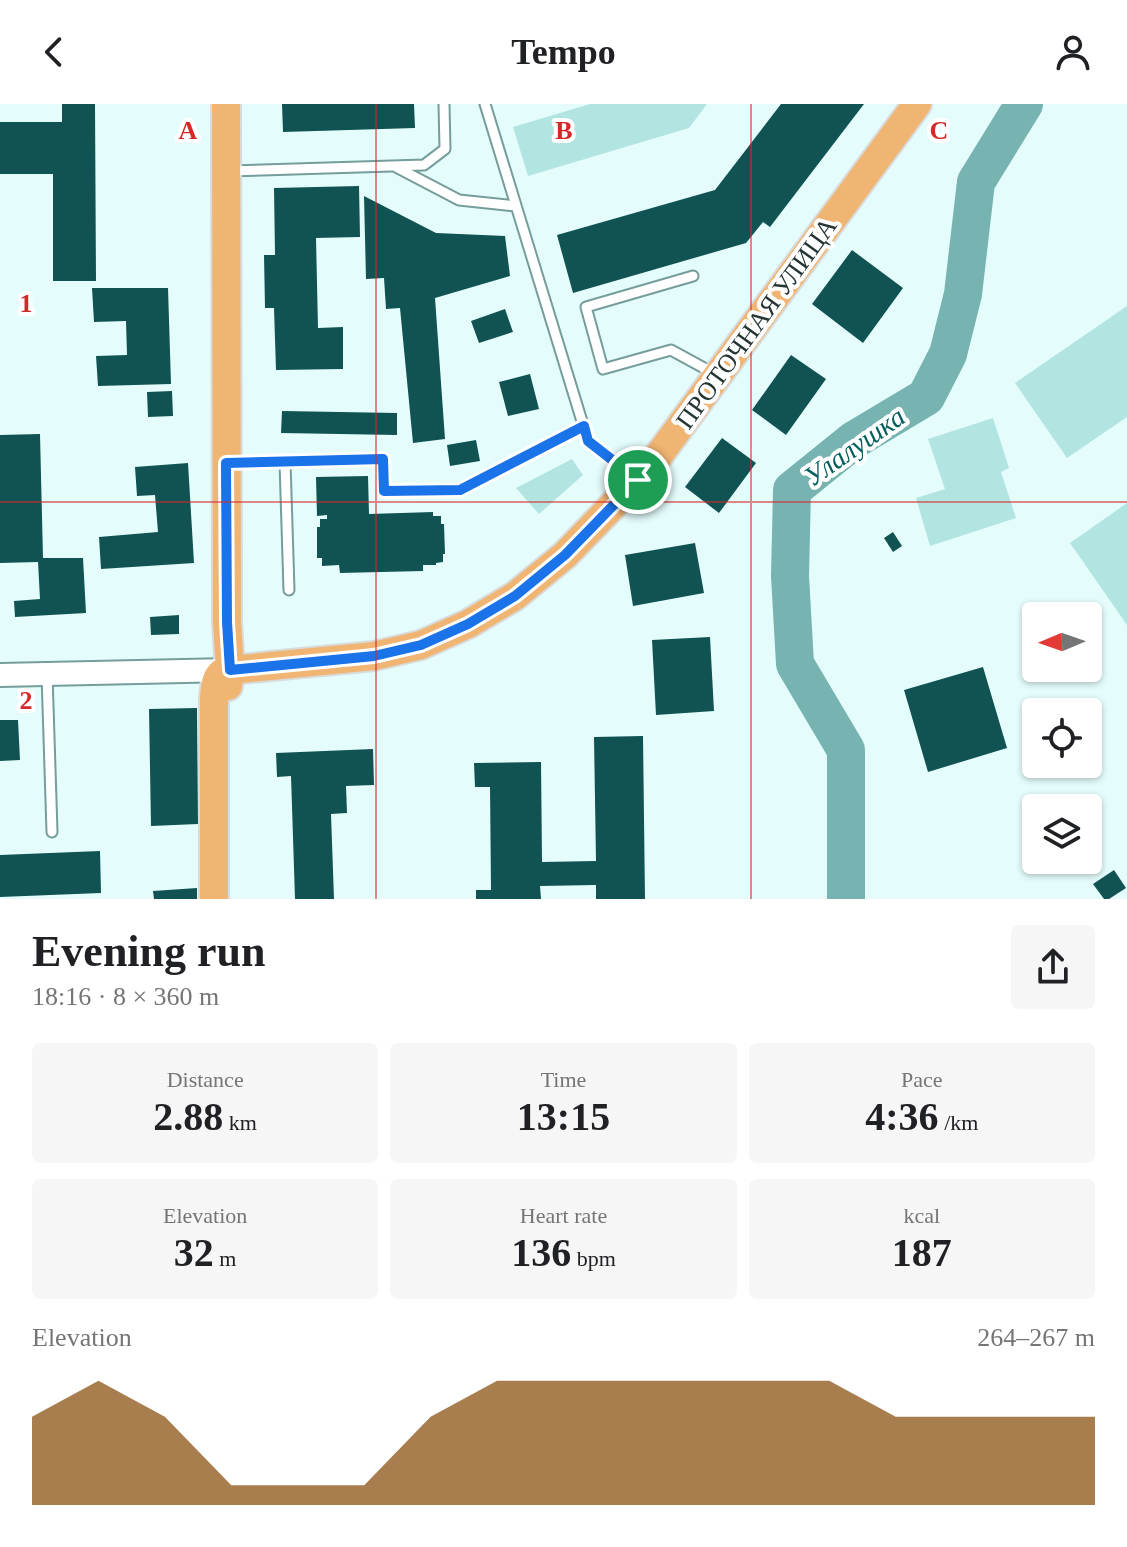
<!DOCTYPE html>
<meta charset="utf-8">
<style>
:root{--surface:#fff;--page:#f6f6f6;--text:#202124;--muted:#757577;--accent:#844804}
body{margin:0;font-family:Georgia,serif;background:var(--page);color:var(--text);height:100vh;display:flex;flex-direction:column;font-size:30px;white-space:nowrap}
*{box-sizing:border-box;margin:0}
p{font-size:26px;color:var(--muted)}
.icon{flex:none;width:44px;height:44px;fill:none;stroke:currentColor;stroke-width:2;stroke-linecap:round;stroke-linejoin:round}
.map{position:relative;height:795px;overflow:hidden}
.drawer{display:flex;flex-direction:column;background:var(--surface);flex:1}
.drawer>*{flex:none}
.needle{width:52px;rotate:268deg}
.tools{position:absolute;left:1022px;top:498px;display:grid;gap:16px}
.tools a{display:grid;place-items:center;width:80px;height:80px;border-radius:8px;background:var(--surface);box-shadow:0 2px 6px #0004;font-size:40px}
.pin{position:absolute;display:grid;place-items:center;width:68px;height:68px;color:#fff;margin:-34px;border:4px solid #fff;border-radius:50%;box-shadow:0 2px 8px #0007}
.round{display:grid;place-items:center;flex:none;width:84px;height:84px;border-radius:8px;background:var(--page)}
.summary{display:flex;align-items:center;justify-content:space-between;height:136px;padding:0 32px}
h1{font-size:44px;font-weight:600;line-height:60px}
.metrics{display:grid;grid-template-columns:repeat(3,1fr);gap:12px;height:136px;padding:8px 32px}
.metrics div{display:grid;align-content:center;border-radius:8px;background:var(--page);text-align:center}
.metrics b{font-size:40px;font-weight:600}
.metrics small{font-size:22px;font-weight:400}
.metrics p{font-size:22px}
.chart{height:224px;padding:16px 32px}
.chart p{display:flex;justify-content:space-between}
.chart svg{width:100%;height:144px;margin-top:8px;fill:var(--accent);opacity:.7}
header{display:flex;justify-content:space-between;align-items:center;height:104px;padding:0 32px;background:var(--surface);font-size:36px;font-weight:600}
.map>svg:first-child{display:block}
.green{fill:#b2e4e2}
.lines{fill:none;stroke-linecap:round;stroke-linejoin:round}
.river{stroke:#76b3b1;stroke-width:38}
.building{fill:#105352}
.service-casing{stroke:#759d9b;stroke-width:13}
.tertiary-casing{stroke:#759d9b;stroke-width:26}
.primary-casing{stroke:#d8dbda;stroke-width:32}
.service{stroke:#fff;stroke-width:9}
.tertiary{stroke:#fff;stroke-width:22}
.primary{stroke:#f0b473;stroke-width:28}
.route-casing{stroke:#fff;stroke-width:16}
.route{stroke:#1a73e8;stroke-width:10}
.grid{fill:none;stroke:#d62828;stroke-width:2;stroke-opacity:0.55}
.labels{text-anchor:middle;stroke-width:8;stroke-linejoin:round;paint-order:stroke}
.street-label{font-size:26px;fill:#243534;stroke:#fff}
.water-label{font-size:28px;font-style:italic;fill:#025f5e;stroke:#fff}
.grid-label{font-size:26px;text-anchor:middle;font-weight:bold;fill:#d62828;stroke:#fff;stroke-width:8;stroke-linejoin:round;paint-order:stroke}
</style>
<header><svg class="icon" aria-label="back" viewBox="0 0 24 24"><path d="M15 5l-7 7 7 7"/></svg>Tempo<svg class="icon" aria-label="person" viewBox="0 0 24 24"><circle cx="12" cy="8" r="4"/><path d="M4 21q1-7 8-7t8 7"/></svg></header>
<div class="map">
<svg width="1127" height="795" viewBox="0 0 1127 795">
<rect width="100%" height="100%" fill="#e4fdfc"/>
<path class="green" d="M590,0H707L689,24L528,72L513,23Z
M1127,202V313L1067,354L1015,279Z
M993,314L1009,364L1001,368L1016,414L930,442L916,394L945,385L928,335Z
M572,355L583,371L539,410L516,384Z
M1127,399V521L1070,439Z"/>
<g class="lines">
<path class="river" d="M846,795V646L795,560L790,472L792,386L854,336L926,293L948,250L963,190L976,78L1024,0"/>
</g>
<path class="building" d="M62,0H95L96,177H53V70H0V18H62Z
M282,0H414L415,24L283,28Z
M781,0H864L770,123L763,118L746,139L573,189L557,131L715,86Z
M359,82L360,133L316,134L318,224L343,223V265L276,266L274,204H265L264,151H275L274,84Z
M364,92L436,129L505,132L510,172L435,194L445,335L413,339L400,204L386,205L384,174L366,175Z
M852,146L903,184L863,239L812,200Z
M92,184H168L171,280L98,282L96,252L127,251L126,217L94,218Z
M505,205L513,228L479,239L471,217Z
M791,251L826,275L786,331L752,306Z
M530,270L539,305L508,312L499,278Z
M172,287L173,312L148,313L147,288Z
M282,307L397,309V331L281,329Z
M40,330L43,454H83L86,509L15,513L14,497L40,495L38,458L0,459V331Z
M722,334L756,359L719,409L685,383Z
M476,336L480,357L450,362L447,341Z
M188,359L194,459L101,465L99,433L158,428L155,391L137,392L135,363Z
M368,372L369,410L433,408V412H441V420H444L445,450H443V458L436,459V461H423V467L340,469L339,461L322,462V454H317V423H320V415H327V411L317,412L316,373Z
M893,428L902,442L893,448L884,434Z
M695,439L704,489L633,502L625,451Z
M179,511V530L151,531L150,513Z
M710,533L714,607L656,611L652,536Z
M983,563L1007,644L928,668L904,586Z
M197,604L198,720L151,722L149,605Z
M0,616H18L20,656L0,657Z
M643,632L645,795H596V781L540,782L541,795H476V786H491L490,683H475L474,659L541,658L542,758L596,757L594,633Z
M373,645L374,681L346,682L347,709L331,710L334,795H295L291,672L277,673L276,649Z
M100,747L101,789L0,793V751Z
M1114,766L1126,784L1109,795H1104L1093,780Z
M197,784V795H154L153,787Z"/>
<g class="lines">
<g class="service-casing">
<path id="service" d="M485,0L588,337L635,375
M396,63L459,96L516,102
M228,67L424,61L445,45L444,0
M693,172L586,203L603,265L671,246L715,270
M285,358L289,486
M229,359L383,355L384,387L460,386L584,322
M47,570L52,728"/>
</g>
<g class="tertiary-casing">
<path id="tertiary" d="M0,571L230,566"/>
</g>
<g class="primary-casing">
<path id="primary" d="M226,0L227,518L230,566L228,582
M214,795V595C215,582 215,568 230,566L374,552L421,541L468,520L515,492L565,451L651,362L917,0"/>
</g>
<use href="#service" class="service"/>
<use href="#tertiary" class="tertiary"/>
<use href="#primary" class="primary"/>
</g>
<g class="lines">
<g class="route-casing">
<path id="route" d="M584,322L588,337L638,376L565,451L515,492L468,520L421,541L374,552L230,566L227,518L226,359L383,355L384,387L460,386Z"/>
</g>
<use href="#route" class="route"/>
</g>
<path class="grid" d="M376,0V795M751,0V795M0,398H1127"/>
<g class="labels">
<g class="street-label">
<text transform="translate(756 219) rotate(-54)" y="9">ПРОТОЧНАЯ УЛИЦА</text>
</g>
<g class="water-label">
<text transform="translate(854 342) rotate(-35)" y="10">Улалушка</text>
</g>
</g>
<g class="grid-label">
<text x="188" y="35">A</text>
<text x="564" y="35">B</text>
<text x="939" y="35">C</text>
<text x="26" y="208">1</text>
<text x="26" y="605">2</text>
</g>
</svg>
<div class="tools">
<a><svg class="needle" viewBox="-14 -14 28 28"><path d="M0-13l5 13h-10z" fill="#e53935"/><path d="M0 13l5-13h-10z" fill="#757577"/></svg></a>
<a><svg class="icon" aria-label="locate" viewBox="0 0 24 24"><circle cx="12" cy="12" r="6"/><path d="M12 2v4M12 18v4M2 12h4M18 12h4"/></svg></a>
<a><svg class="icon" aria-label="layers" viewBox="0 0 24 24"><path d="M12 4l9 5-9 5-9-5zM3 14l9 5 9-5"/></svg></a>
</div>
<div class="pin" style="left:638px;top:376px;background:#1e9e55"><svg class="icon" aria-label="arrive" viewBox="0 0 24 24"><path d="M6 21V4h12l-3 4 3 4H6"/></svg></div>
</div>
<section class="drawer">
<div class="summary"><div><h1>Evening run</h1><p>18:16 · 8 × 360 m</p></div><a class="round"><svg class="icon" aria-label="share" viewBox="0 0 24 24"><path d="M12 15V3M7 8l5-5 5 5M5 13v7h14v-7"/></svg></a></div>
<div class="metrics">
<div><p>Distance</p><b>2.88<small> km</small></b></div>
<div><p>Time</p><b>13:15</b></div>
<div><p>Pace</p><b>4:36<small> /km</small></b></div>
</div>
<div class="metrics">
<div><p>Elevation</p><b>32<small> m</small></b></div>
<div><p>Heart rate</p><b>136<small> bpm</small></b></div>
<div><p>kcal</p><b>187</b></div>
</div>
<div class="chart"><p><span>Elevation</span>264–267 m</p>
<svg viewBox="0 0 160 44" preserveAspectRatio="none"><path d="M0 44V17L10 6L20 17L30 38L40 38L50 38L60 17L70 6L80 6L90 6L100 6L110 6L120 6L130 17L140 17L150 17L160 17V44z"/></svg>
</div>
</section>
